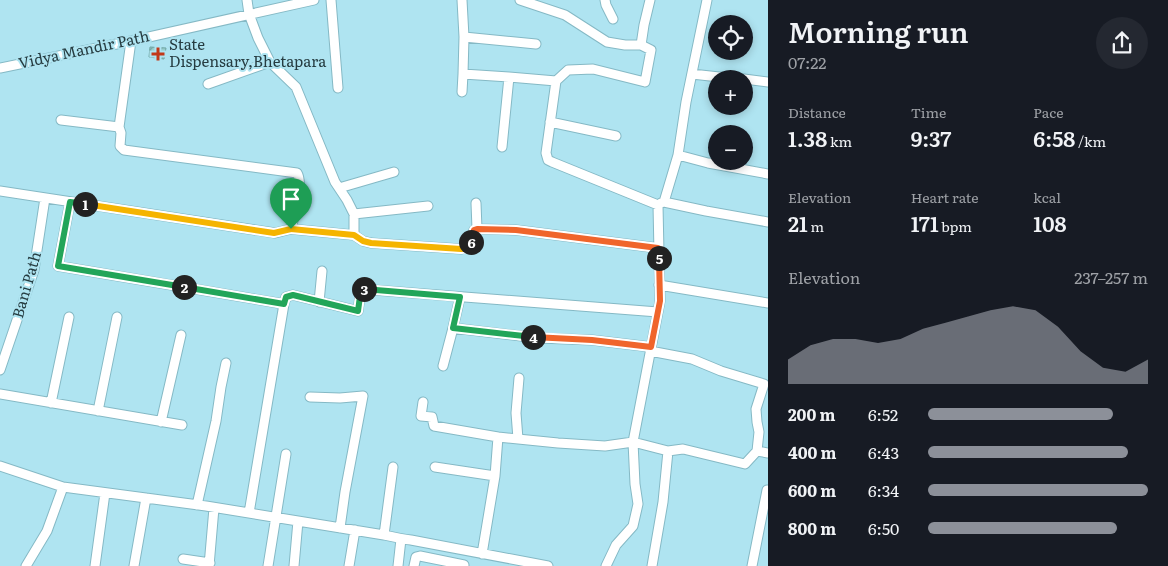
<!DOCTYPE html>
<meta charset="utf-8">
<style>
:root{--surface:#171b24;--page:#242831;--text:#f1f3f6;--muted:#9ea1a6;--accent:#8c9099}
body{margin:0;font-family:Literata,serif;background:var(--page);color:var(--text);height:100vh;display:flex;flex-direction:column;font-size:19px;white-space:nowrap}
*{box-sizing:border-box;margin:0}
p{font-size:16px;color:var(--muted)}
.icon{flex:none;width:28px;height:28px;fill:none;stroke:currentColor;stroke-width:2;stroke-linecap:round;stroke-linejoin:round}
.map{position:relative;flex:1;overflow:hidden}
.panel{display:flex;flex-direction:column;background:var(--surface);width:400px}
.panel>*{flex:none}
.controls{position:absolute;left:708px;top:15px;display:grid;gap:10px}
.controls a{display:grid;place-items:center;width:45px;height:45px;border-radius:50%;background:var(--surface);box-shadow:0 2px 8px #0003;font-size:25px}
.pin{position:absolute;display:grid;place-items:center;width:42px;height:42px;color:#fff;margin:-51px -21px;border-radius:50% 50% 50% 0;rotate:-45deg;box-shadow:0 0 5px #0007}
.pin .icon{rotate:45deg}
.km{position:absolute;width:25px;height:25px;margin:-12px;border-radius:50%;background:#222;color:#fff;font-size:14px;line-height:25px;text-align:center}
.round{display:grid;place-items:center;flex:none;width:52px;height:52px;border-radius:26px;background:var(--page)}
.overview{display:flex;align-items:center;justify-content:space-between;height:85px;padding:0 20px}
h1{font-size:28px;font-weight:600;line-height:38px}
.metrics{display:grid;grid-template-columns:repeat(3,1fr);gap:8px;height:85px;padding:5px 20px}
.metrics div{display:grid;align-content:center}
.metrics b{font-size:21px;font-weight:600}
.metrics small{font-size:14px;font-weight:400}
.metrics p{font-size:14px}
.chart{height:140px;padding:10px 20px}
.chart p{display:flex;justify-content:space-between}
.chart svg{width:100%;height:90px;margin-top:5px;fill:var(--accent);opacity:.7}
ul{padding:0 20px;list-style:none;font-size:16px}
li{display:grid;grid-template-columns:80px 60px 1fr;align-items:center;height:38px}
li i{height:12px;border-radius:6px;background:var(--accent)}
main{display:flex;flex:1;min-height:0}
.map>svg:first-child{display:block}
.building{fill:url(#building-cross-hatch);stroke:#6fa5a3}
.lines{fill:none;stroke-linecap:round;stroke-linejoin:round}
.minor-casing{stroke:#85b9c5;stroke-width:11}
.minor{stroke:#fff;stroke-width:9}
.split-1-casing{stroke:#fff;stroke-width:10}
.split-2-casing{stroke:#fff;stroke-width:10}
.split-3-casing{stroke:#fff;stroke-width:10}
.split-4-casing{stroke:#fff;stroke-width:10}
.split-5-casing{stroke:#fff;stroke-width:10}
.split-6-casing{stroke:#fff;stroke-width:10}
.split-7-casing{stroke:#fff;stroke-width:10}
.split-1{stroke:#f5b400;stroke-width:6}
.split-2{stroke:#22a559;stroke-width:6}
.split-3{stroke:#22a559;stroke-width:6}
.split-4{stroke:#22a559;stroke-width:6}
.split-5{stroke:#f0652b;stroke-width:6}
.split-6{stroke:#f0652b;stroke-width:6}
.split-7{stroke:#f5b400;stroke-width:6}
.poi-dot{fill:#c23819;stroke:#afe4f1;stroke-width:2}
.labels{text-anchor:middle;stroke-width:4;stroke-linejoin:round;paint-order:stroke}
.poi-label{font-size:15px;fill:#263c41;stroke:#afe4f1;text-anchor:start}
.street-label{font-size:15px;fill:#263c41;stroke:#afe4f1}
</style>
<main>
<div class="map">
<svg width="768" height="566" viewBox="0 0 768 566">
<defs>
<pattern id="building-cross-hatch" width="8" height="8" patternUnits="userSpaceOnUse" patternTransform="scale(1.25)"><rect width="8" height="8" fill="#97cecc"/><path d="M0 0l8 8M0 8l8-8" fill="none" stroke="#7ba8a7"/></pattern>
</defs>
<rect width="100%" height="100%" fill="#afe4f1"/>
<path class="building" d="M150,47L166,48L164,59L149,57Z"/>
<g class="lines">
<g class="minor-casing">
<path id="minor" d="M331,0L338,88
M462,0L464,37L463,74L509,77L502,147
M520,0L565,15L607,42L625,45H641
M605,0L606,5L613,19
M650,0L644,25L641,45L651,50L645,82L593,69L568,70L556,81L546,153L548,160L552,162L658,205L660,301L633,442L668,451L663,502L652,566
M464,37L536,44
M131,41L119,127L121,133L120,146L124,150L297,173C304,184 294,216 291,229
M0,68L131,41L314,0
M692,74L737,79
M509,77L556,81
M744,79L768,82
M208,84L270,62
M462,92L463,74
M61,120L119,127
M550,122L616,136
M678,155L708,163L768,174
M339,188L394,172
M0,191L275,233L291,229L354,235V214L347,200L335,182L296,87L270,62L258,38L249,14L247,0
M70,202L58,266L284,304
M664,202L678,155L686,102L707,0
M476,203L477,229
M661,203L664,202L706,211L768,222
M354,214L428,206
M354,235L363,241L371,243L461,249L467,247L471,241L474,230L477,229L516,230L658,248
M659,285L768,303
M319,302L322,271
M453,328L460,297
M650,351L692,359L721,371L764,384L756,409L757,422L759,432L757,451
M443,366L453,328L538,338L592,340L651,347
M0,370L34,270L45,198
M0,394L182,425
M310,397L340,398L363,396L345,492L340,528
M423,402L421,416L432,417L434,426L498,437
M51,403L69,317
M98,411L117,317
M161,422L181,335
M518,439L516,413L519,378
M668,451L683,449L745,464L757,451L768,453
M0,466L63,487L206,506L384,535C393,537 402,539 411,540L548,566
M435,467L495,476
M197,505L216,421L221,387L226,363
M249,513L284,304L286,297L293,295L358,311L361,289L658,312
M384,535L393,467
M482,554L495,476L498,437L558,443L605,446L633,442L635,484L638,504L633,526L616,545L606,566
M183,559L210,563
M26,566L47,531L63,487
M95,566L105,493
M134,566L146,498
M209,566L214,508
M268,566L286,454
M294,566L298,521
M349,566L355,530
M398,566L401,539
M414,566L416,557L420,556L464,565
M752,566L767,490"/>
</g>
<use href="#minor" class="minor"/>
</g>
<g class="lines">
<g class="split-1-casing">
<path id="split-1" d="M85,204L274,233L291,229"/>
</g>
<g class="split-2-casing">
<path id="split-2" d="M85,204L70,202L58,266L184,287"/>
</g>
<g class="split-3-casing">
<path id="split-3" d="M184,287L284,304L286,297L293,295L358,311L361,289H364"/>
</g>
<g class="split-4-casing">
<path id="split-4" d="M364,289L460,297L453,328L533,337"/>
</g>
<g class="split-5-casing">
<path id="split-5" d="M533,337L592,340L651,347L660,301L659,258"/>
</g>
<g class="split-6-casing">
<path id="split-6" d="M471,242L474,230L477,229L516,230L658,248L659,258"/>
</g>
<g class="split-7-casing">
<path id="split-7" d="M291,229L354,235L363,241L371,243L461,249L468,248L471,242"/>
</g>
<use href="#split-1" class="split-1"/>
<use href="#split-2" class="split-2"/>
<use href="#split-3" class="split-3"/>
<use href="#split-4" class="split-4"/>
<use href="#split-5" class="split-5"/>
<use href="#split-6" class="split-6"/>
<use href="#split-7" class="split-7"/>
</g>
<path class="poi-dot" d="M155.5 46.5h5v5h5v5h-5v5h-5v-5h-5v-5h5z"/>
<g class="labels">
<g class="poi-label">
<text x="169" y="50">State<tspan x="169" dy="17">Dispensary,Bhetapara</tspan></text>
</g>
<g class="street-label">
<text transform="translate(84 50) rotate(-12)" y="5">Vidya Mandir Path</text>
<text transform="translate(27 285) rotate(-74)" y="5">Bani Path</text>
</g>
</g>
</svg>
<div class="controls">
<a><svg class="icon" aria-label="locate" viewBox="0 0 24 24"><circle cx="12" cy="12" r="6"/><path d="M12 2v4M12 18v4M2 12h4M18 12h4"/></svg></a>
<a>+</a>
<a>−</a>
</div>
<div class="pin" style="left:291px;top:229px;background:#1e9e55"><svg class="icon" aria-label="arrive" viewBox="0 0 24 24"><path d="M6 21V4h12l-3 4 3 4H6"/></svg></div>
<b class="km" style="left:85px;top:204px">1</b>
<b class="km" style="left:184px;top:287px">2</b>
<b class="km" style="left:364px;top:289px">3</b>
<b class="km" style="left:533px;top:337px">4</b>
<b class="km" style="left:659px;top:258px">5</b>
<b class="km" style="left:471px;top:242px">6</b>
</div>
<section class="panel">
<div class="overview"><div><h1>Morning run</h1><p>07:22</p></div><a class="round"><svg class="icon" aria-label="share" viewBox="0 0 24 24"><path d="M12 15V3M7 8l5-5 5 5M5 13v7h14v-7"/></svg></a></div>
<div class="metrics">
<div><p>Distance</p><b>1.38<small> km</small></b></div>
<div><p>Time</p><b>9:37</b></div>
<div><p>Pace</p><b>6:58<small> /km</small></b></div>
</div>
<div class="metrics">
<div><p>Elevation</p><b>21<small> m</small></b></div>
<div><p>Heart rate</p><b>171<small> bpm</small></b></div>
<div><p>kcal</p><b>108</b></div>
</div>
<div class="chart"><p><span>Elevation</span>237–257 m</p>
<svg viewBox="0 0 160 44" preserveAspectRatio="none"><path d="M0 44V32L10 25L20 22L30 22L40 24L50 22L60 17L70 14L80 11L90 8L100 6L110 8L120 16L130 28L140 36L150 38L160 32V44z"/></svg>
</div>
<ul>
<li><b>200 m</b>6:52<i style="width:84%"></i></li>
<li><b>400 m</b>6:43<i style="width:91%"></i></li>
<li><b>600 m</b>6:34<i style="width:100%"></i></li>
<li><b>800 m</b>6:50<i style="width:86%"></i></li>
</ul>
</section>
</main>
